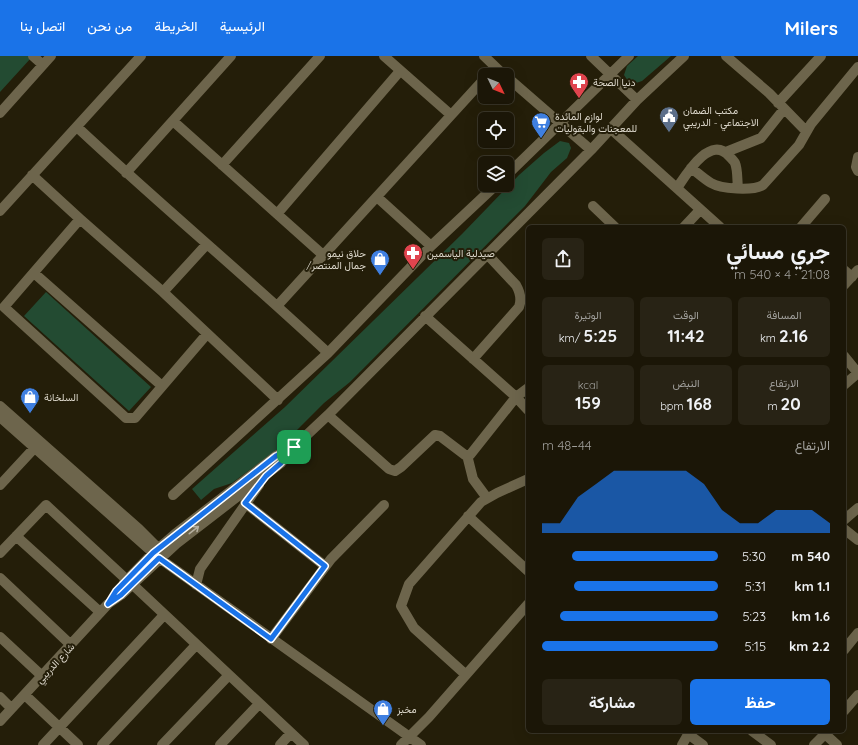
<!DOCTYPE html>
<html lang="ar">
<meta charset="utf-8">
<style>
:root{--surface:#1b1607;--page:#282315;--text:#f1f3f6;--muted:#a09f9b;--line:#393528;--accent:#1a73e8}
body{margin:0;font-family:Quicksand,Vazirmatn,sans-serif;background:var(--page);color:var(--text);direction:rtl;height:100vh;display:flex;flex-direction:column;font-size:15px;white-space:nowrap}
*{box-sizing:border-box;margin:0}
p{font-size:13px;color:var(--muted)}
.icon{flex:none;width:22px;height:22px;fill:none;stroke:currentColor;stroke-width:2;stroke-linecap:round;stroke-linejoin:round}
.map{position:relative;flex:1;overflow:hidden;direction:ltr}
.details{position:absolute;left:526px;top:169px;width:320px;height:508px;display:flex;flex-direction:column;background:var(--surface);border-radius:6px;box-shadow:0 4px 16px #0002,0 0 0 1px var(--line);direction:rtl}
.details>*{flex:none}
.needle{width:26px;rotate:133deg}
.controls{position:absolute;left:478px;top:12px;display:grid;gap:8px}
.controls a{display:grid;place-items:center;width:36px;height:36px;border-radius:6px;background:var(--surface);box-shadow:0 4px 16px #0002,0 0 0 1px var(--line);font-size:20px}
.pin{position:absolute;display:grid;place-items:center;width:34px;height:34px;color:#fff;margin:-17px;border-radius:8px;box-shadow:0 2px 6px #0006}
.round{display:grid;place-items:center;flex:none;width:42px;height:42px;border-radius:6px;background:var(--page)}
.head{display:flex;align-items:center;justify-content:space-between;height:68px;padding:0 16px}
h1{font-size:22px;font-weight:700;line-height:30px}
.stats{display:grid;grid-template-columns:repeat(3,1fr);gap:6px;height:68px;padding:4px 16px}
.stats div{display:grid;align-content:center;border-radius:6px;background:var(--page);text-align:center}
.stats b{font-size:17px;font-weight:700}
.stats small{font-size:11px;font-weight:400}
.stats p{font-size:11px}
.chart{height:112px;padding:8px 16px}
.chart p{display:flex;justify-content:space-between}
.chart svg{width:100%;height:72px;margin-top:4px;fill:var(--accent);opacity:.7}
.action{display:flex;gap:8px;margin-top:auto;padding:8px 16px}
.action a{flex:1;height:46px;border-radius:6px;background:var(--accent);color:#fff;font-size:16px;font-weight:700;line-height:46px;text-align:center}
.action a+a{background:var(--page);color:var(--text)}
ul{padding:0 16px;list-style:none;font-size:13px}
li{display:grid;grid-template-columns:64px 48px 1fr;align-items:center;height:30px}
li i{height:10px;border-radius:5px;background:var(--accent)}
header{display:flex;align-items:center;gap:24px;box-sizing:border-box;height:56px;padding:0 20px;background:var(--accent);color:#fff}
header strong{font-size:19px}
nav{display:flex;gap:22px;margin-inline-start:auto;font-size:14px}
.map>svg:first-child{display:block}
.green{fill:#234b32}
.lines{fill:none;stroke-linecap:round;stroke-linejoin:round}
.minor{stroke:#6d654c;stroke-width:10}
.oneway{stroke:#b5af9f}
.route-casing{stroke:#fff;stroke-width:8}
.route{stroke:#1a73e8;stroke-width:5}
.labels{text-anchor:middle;stroke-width:4;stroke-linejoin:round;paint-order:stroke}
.poi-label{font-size:10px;fill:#dcd7cb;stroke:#241e09;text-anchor:start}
.street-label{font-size:10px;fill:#dcd7cb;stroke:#241e09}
</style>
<header>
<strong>Milers</strong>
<nav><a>الرئيسية</a><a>الخريطة</a><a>من نحن</a><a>اتصل بنا</a></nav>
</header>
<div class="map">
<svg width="858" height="689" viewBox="0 0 858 689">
<rect width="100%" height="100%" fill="#241e09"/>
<path class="green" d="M0,0H29L31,2L0,36Z
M638,0H671L642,25L633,28L628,25L624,19L627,10Z
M560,85L569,87L571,92L567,102L551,116L525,150L350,326L324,347L278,393L232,427L214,433L201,444L192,433L285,351L462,178L519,119L544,97Z
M46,236L151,331L129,355L24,260Z"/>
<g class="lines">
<path class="minor" d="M33,0L43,9
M384,0L451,59
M484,0L504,19
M591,0L637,44
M726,0L769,37L806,75
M507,21L591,94
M778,47L821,0
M0,57L51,0
M173,65L323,199
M77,71C159,148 246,220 328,297
M611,73L720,171
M726,96L761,82L784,53
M858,101L856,111L858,115
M222,109L320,0
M691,112C698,117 704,123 711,127C721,133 753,135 763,129L799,89L811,68L858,11
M126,117L231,0
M32,119L80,163L163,236L278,344
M507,119L629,0
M677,132C686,119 710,78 729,100C731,102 734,105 735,107C738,114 737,125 738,132
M377,141L431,190
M593,150L615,171
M0,155L141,0
M277,158L400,15
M80,163L4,251L126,362H135L207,278
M684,171L700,154
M801,171L825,143
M844,214L852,221
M34,217L162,330
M844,229L858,214
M163,236L207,188
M278,249L485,22
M425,260L516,341L528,354
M844,300L858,317
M473,303L519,251C522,243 520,236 516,229L487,198
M844,329L858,317
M0,350L139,473L163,497
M328,359L389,413L395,415L401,411L435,379L440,380L465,399H470L516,341L528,332
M0,361L159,502L421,689
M467,399L473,423L487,442
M0,429L39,387
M173,439L328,297L431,190L496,129
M245,447L325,510
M468,460L528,515
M844,464L858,452
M844,473L858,484
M16,480L100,556
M0,497L46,449L127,524
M0,522L71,589
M124,527L153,497L175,478L276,400L291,392
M132,528L304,689
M196,529L200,513L259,429
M0,581L42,620
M271,583L331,503L384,449
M844,594L858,577
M465,618L414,572L401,550L409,528L481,446L497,437L528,423
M25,639L78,689
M0,641L11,652
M844,655L858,639
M0,665L108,548L121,539L176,488L281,407L294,391L328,359L591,94L637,44L684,0
M752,675L771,689
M827,675L825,678L837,689
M688,678L703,689
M43,689L164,559
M102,689L196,589
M162,689L229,619
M220,689L259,648
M280,689L291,677
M401,689L429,661L528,548
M682,689L690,675
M814,689L825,678L822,675"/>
</g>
<defs><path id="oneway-shaft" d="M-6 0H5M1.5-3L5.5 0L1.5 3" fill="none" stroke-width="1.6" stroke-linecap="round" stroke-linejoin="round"/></defs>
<use class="oneway" href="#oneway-shaft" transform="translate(194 474) rotate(-38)"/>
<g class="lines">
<g class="route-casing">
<path id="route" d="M294,391L281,407L266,420L245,447L325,510L271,583L159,502L121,539L108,548L116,535L153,497L276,400Z"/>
</g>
<use href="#route" class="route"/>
</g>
<defs>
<g id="pharmacy-pin" transform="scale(1)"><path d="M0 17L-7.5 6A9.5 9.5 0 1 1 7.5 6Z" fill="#e0444e" stroke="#241e09"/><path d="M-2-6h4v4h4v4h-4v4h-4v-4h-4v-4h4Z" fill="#fff"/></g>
<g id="civic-pin" transform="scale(1)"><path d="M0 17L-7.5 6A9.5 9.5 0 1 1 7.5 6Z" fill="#5c6f8a" stroke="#241e09"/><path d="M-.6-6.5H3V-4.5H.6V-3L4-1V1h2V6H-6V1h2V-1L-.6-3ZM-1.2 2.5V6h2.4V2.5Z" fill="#fff"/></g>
<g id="supermarket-pin" transform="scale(1)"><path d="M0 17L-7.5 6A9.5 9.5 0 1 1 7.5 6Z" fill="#3f7fe0" stroke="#241e09"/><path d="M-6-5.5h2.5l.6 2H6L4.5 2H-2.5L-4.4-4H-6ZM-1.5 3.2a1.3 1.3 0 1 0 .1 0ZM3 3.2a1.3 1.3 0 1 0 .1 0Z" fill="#fff"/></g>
<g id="shop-pin" transform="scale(1)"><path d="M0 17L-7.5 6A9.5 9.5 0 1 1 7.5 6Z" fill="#3f7fe0" stroke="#241e09"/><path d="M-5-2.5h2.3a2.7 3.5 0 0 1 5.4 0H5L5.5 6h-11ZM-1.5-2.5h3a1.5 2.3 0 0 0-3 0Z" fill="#fff"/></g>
</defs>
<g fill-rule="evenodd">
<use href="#pharmacy-pin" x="579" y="26"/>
<use href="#civic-pin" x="669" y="60"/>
<use href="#supermarket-pin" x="541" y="66"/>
<use href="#pharmacy-pin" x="413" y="197"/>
<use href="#shop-pin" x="380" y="203"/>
<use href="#shop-pin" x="30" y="341"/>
<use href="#shop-pin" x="383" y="653"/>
</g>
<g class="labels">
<g class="poi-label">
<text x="593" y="30">دنيا الصحة</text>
<text x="683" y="58">مكتب الضمان<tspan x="683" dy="12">الاجتماعي - الدريبي</tspan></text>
<text x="555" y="64">لوازم المائدة<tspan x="555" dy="12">للمعجنات والبقوليات</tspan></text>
<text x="366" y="201" text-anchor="end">حلاق نيمو<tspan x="366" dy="12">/جمال المنتصر</tspan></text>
<text x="427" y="201">صيدلية الياسمين</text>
<text x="44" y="345">السلخانة</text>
<text x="397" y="657">مخبز</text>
</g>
<g class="street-label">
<text transform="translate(55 607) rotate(-47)" y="4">شارع الدريبي</text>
</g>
</g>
</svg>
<div class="controls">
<a><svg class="needle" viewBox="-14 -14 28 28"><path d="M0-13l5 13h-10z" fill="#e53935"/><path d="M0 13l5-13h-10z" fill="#a09f9b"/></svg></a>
<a><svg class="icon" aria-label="locate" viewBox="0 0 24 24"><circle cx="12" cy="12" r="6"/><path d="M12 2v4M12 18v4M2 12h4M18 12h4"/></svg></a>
<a><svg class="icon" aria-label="layers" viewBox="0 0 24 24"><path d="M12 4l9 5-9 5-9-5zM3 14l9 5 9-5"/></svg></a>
</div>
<div class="pin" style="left:294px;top:391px;background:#1e9e55"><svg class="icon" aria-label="arrive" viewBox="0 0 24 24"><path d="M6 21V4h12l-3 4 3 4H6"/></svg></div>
<section class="details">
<div class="head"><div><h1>جري مسائي</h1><p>21:08 · 4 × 540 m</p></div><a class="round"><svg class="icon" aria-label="share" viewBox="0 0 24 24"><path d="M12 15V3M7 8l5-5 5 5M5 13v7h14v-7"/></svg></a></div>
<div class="stats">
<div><p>المسافة</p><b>2.16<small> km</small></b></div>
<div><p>الوقت</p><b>11:42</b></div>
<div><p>الوتيرة</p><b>5:25<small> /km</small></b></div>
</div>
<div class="stats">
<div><p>الارتفاع</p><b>20<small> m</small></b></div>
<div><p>النبض</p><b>168<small> bpm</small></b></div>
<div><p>kcal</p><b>159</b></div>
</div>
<div class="chart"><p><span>الارتفاع</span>44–48 m</p>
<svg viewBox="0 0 160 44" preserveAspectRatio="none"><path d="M0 44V38L10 38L20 22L30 14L40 6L50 6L60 6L70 6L80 6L90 14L100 30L110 38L120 38L130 30L140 30L150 30L160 38V44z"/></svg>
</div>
<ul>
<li><b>540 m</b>5:30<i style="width:83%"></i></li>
<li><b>1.1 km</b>5:31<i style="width:82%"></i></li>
<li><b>1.6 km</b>5:23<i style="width:90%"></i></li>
<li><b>2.2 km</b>5:15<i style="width:100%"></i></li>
</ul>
<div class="action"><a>حفظ</a><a>مشاركة</a></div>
</section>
</div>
